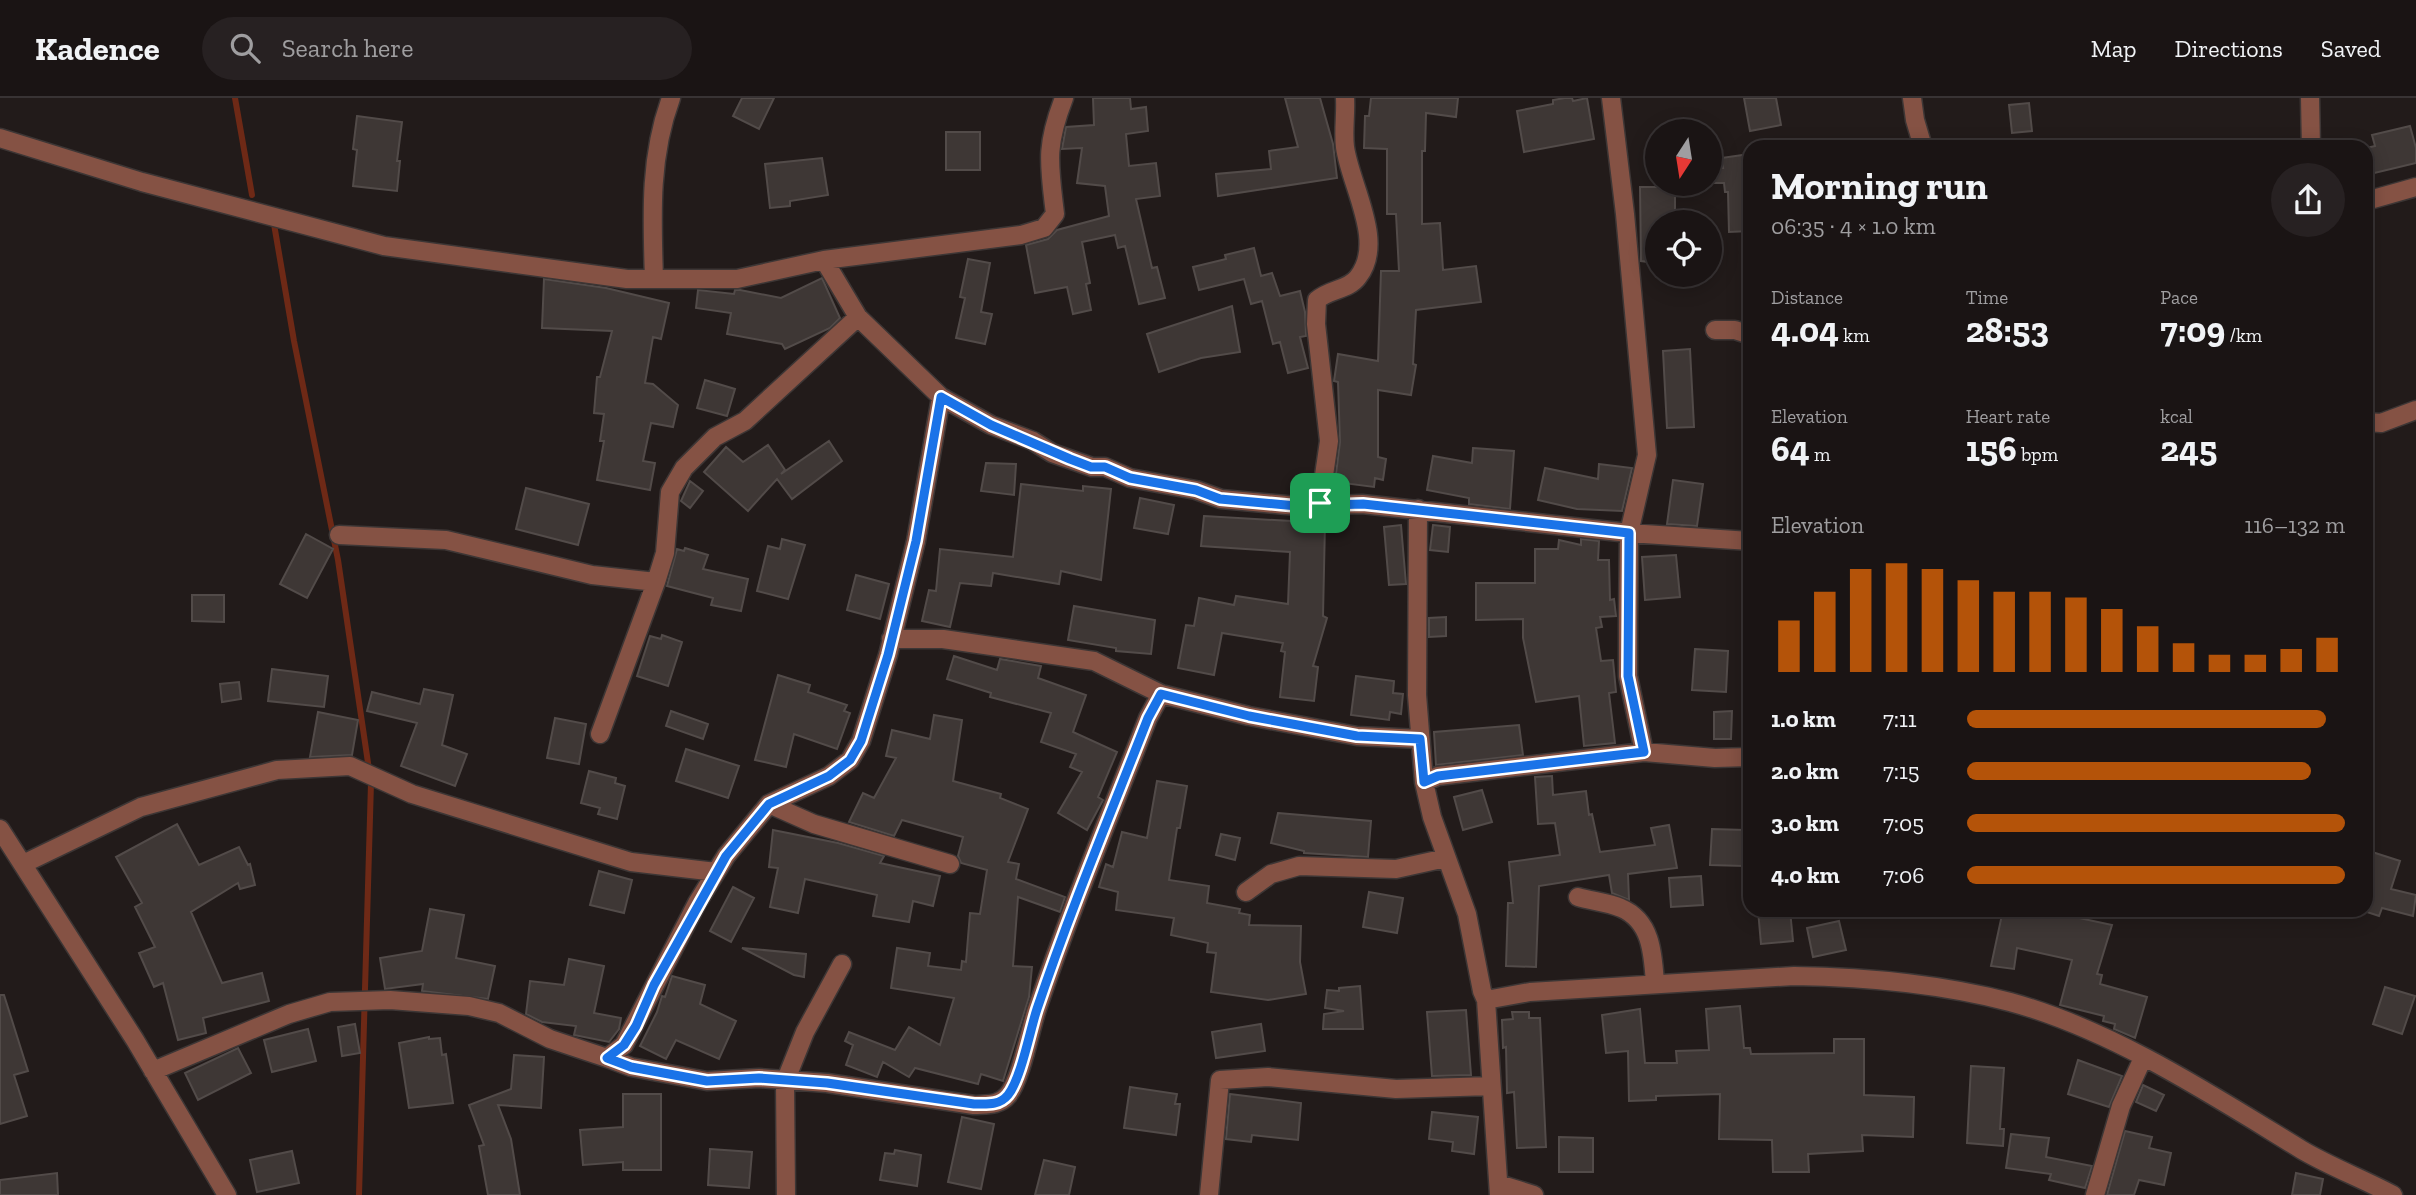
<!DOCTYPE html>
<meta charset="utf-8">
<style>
:root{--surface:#1a1414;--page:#272122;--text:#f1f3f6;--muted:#9f9ea0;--line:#383334;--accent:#b45309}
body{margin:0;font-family:"Zilla Slab",serif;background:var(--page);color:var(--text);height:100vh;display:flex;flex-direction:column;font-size:26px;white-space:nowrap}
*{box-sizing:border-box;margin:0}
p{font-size:23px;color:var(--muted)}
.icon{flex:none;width:38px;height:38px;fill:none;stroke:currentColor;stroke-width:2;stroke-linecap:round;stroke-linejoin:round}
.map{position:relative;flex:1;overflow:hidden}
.sheet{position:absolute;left:1743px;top:42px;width:630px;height:777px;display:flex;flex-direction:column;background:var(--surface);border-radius:21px;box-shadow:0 4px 18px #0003,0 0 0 2px var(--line)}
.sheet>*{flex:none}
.needle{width:46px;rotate:192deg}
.buttons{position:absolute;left:1645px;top:21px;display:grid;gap:14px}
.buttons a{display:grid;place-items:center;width:77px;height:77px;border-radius:50%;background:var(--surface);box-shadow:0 4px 18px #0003,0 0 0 2px var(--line);font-size:35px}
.pin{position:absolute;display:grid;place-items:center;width:60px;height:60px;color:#fff;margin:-30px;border-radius:14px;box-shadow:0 4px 10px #0006}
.round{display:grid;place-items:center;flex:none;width:74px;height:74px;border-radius:37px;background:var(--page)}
.head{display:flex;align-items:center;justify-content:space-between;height:119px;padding:0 28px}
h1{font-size:38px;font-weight:700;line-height:52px}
.stats{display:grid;grid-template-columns:repeat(3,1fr);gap:10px;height:119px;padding:7px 28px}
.stats div{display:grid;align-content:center}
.stats b{font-size:35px;font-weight:700}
.stats small{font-size:19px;font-weight:400}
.stats p{font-size:19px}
.chart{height:196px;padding:14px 28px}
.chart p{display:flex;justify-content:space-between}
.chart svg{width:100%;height:126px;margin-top:7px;stroke:var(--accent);stroke-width:6}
ul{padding:0 28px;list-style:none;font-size:23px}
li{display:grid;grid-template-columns:112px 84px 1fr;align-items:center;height:52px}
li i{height:18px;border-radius:9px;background:var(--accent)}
header{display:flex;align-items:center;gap:42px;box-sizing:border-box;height:98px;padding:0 35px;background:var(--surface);border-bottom:2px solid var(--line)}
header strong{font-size:33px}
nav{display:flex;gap:38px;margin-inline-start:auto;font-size:24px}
.search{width:490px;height:63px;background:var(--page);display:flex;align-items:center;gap:18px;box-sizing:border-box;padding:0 24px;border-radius:38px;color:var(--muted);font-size:26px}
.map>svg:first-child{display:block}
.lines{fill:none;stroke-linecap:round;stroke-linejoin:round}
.stream{stroke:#6e2916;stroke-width:6}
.building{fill:#3e3735;stroke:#524b49;stroke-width:2}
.minor-casing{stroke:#3d3635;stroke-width:21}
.minor{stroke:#855244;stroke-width:18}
.route-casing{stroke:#fff;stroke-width:14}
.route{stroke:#1a73e8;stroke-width:9}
</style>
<header>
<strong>Kadence</strong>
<div class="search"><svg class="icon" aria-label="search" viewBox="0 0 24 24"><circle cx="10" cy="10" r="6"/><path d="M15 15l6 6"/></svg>Search here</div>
<nav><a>Map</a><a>Directions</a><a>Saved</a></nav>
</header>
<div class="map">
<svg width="2416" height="1097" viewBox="0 0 2416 1097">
<rect width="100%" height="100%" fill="#221b1a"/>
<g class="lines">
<path class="stream" d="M235,0L252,97
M274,126L294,243L338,462L371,685L359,1097"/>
</g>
<path class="building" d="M742,0H774L759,31L733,18Z
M1093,0H1130L1131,11L1146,9L1148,33L1126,36L1129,68L1156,65L1160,98L1136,101L1152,170L1157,169L1165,200L1139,206L1125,148L1118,150L1115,137L1082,144L1090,185L1086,186L1091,212L1073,216L1067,189L1035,195L1026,147L1048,141L1057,132L1109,118L1105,88L1077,85L1082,50L1062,51L1066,29L1094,27Z
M1285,0H1320L1333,46L1337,80L1218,98L1216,76L1271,71L1269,53L1298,49Z
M1371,0H1458L1456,19L1426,15L1425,53H1422V126L1440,125L1443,172L1476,168L1481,204L1416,212L1413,266L1416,267L1411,297L1378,292V359L1386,361L1383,382L1375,380L1374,389L1335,384L1340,344L1338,284L1334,283L1338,256L1378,263L1381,173H1399L1396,116H1387V51L1364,50L1365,18H1369Z
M1565,0H1572L1573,3L1587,0L1594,41L1524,54L1517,13L1553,6V2Z
M1744,0H1776L1781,27L1750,33Z
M2029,5L2032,33L2012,35L2009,7Z
M357,18L402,24L397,63H400L397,93L353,88L357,52L353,51Z
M2410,28L2416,50V65L2366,77V50L2375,48L2372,37Z
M946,34H980V72H946Z
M1750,56V133L1729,134L1728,94H1725L1724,85H1710V70H1723L1721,60Z
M822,60L828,97L790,103V108L770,110L765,66Z
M1640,89H1675V124H1657V165L1641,163Z
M1254,150L1261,178L1272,175L1280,198L1300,193L1305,214L1306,238L1300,239L1308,270L1288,275L1280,244L1273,246L1262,203L1251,206L1244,181L1199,192L1193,169L1226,161L1225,157Z
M968,161L990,165L981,214L992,216L985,246L956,240L965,200L960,199Z
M822,180L840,220L830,230L785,251L782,246L727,236L731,215L696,210L698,192L734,196L735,192H740L781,200Z
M544,181L606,190L669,205L661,241L653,239L645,285L653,286L678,307L673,329L651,325L643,363L655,365L650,392L597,382L604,343H600L604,316L594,315L597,279H600L612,233L542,230Z
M1232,208L1240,254L1201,260L1159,274L1147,236Z
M1690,251L1694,329L1667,330L1663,253Z
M705,282L735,291L727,318L697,310Z
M829,343L842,363L792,401L777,381L748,413L704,374L726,349L743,364L768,347L785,372L781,376Z
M1473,350L1514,353L1510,411L1469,406V400L1427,392L1433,358L1472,365Z
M986,365L1016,366L1014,397L981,393Z
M1599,366L1632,370L1622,413L1577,411L1538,402L1545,370L1598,381Z
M1673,382L1703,386L1697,428L1667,426Z
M690,383L703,393L690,410L681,403Z
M1021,386L1083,393V388L1111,391L1101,482L1061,473L1059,486L993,475L991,488L960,485L950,529L922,523L929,492L936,493L940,451L1013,459Z
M526,390L589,406L578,447L516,431Z
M1140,400L1174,407L1168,436L1134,430Z
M1204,418L1325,425L1323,518L1327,520L1313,568L1318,569L1314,603L1280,599L1285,554L1281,553L1283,545L1222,535L1214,577L1178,570L1186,527L1194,528L1199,500L1234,507L1236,498L1288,506L1290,454L1201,448Z
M1401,427L1406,486L1389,487L1384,429Z
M1433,427L1450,429L1448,454L1430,452Z
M306,436L333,451L307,500L280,486Z
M782,441L805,447L788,501L757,493L768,448L780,451Z
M1581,441L1599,443L1598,462H1609L1610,502L1614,501L1616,518L1600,519L1602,529L1596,530L1601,563L1613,562L1616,594L1609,595L1615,645L1584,648L1579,598L1536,604L1523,540V521L1476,522V485H1535V451H1558L1559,442L1581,447Z
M685,450L708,457L703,471L748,481L741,513L711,507L713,500L667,488L677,451L684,453Z
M1676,457L1680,499L1645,502L1642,459Z
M856,477L889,486L880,521L847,512Z
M192,497H224V524L192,523Z
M1074,508L1155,522L1151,556L1116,553V550L1068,542Z
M1446,519V538L1429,539V520Z
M662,537L682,544L668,588L637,578L650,538L661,541Z
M1695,551L1728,553L1726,594L1692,592Z
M954,558L997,572L1000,561L1041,568L1038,580L1086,597L1073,634L1117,654L1098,699L1103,702L1087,732L1058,715L1082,674L1070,669L1076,656L1041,644L1051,615L990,599L991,595L947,581Z
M272,571L328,578L324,609L268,603Z
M778,577L810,587L808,594L847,607L844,613L850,615L837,651L794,636L786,669L755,662Z
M1356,578L1394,583L1393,595L1403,596L1401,616L1390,614L1389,622L1351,617Z
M239,584L241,601L222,604L220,586Z
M424,591L453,597L442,647L467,656L455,688L401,668L417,625L367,613L372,594L420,606Z
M671,613L708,626L703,641L666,628Z
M1732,613L1731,641H1714V614Z
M318,614L358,622L352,657L310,659Z
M934,617L962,622L953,683L1001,696L1000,700L1028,711L1008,764L1019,766L1016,781L1065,799L1060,814L1018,799L1013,868L1032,869L1029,899L1003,983L981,976L978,986L915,970L909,979L883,964L877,979L846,967L853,947L845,943L849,934L895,952L909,929L940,947L954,900L891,890L897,850L930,855L928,868L961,872L962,863L966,864L970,815L980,816L987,772L961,765L958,758L963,739L902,722L894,738L849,724L863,695L874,700L896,660L886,658L892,632L930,641Z
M555,620L586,626L579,666L547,660Z
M1519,627L1523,657L1436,667L1434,634Z
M686,651L739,668L728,700L676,683Z
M589,673L616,680L615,685L625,688L617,721L598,716L600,710L581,705Z
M1552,678L1553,697L1586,693L1589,717L1592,716L1600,754L1655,747L1651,730L1669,727L1677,770L1628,776L1629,802L1612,795L1609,777L1539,788L1536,869L1506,868L1508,805H1513L1509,764L1560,757L1555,725L1538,726L1535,679Z
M1157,683L1187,688L1180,730H1177L1169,782L1209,788L1207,805L1240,811L1239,815L1250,817L1249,827L1301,828L1300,864L1306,896L1268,902L1211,894L1216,855L1207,854L1208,845L1171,837L1174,820L1116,812L1118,794L1099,789L1106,766L1113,769L1122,734L1147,740Z
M1482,692L1492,724L1463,732L1454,699Z
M1278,715L1371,723L1368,759L1304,755V753L1271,745Z
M177,726L199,767L239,749L248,767L250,766L255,787L240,791L238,785L191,814L222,885L262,875L269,903L203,920L206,935L178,942L163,885L154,889L139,855L155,849L135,809L142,805L116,759Z
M1712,731L1745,732L1744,768L1710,767Z
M773,732L838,745L884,758L880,765L940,778L933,808L913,803L909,824L873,818L877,797L805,781L798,815L770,809L778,770L769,769Z
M1221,736L1240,740L1235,762L1216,757Z
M2369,753L2400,763L2391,791L2416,797L2413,818L2382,810L2379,818L2364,813L2366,763Z
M599,773L632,782L624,815L590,807Z
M1701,778L1703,807L1671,809L1669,780Z
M733,789L754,800L731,844L710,833Z
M1369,794L1403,800L1397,835L1363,829Z
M430,811L464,817L456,860L495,868L488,901L422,893L423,886L385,891L380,860L422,853Z
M1758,812H1790L1793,843L1761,846Z
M2003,812H2042L2112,827L2097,876L2102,877L2100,886L2147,899L2135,940L2114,931L2115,926L2103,923L2104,918L2060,907L2072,862L2017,850L2014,871L1991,868Z
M1839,823L1846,852L1813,859L1807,830Z
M742,850L806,856L804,879L794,877Z
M569,861L604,868L594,915L621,920L619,931L609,944L574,937L576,928L542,924L526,916L530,883L564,887Z
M672,878L705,887L700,906L736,923L719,961L676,942L666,961L640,948L657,914L662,898L665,899Z
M1360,888L1363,931H1323L1324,916L1344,913L1325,910L1327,892L1339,893V890Z
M2385,889L2415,898L2402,936L2373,926Z
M0,897H4L28,973L14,977L27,1018L0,1026Z
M1740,908L1744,950H1750L1751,956L1834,955V941H1864V997L1914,999L1913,1039L1862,1037L1863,1053L1808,1056L1809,1074H1773L1772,1042L1719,1041L1720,996L1656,998V1002L1629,1003L1628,953L1606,955L1602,917L1640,911L1645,965H1677L1676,953L1709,952L1706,911Z
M1466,912L1471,977L1432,978L1427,914Z
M1512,914H1529V920H1540L1546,1049L1517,1050L1514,994L1507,995L1506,949L1503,950L1502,922L1513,921Z
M355,926L360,955L342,958L338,929Z
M1261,926L1265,953L1216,960L1212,934Z
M308,931L316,963L272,974L264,942Z
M429,939V941L440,940L442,957L446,956L453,1005L409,1010L399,945Z
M238,950L251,975L198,1002L185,975Z
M514,957L544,959L541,1010L498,1007L511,1041L520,1097H488L479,1048L484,1047L469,1007L511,991Z
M2078,962L2122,978L2109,1009L2068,996Z
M1971,968L2004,970L2000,1031H2004L2003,1048L1967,1045Z
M2143,987L2164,997L2156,1013L2136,1004Z
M1130,989L1177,996L1175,1006H1180L1176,1037L1124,1030Z
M623,996H661V1072H623V1064L583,1067L580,1032L623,1029Z
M1230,996L1301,1005L1298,1042L1252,1037L1251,1044L1226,1041Z
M1432,1014L1478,1019L1474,1056L1452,1053L1453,1044L1429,1041Z
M962,1019L994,1026L981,1091L948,1084Z
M2125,1033L2152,1039L2149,1050L2171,1055L2164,1087L2139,1082L2134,1097H2107Z
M2011,1036L2049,1040L2046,1059L2092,1068L2085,1090L2049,1082L2051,1076L2006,1070Z
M1559,1039L1593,1040V1074H1559Z
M710,1051L752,1054L749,1090L708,1087Z
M895,1052L921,1057L917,1088L880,1082L885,1055L894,1056Z
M292,1053L299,1085L257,1094L250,1062Z
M1044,1062L1075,1069L1069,1097H1035Z
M57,1075L58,1097H0V1082Z
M2296,1075L2323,1081L2320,1097H2292Z"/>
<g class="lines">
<g class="minor-casing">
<path id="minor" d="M1611,0L1625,116L1647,357L1629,435L1628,526V578L1644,654
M1912,0L1915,22L1923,49
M2310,0L2311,49
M0,40L142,84L384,148L627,181H737L824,162L1021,137L1044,130L1055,116C1049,65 1045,49 1064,0
M2366,103L2416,89
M824,162L858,219L941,299L991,327L1033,343L1052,355L1092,369H1105L1130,380L1196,392L1221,401L1297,408L1362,406L1629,435L1750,443
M654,181C652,119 649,59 671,0
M1715,232H1735L1750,237
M2366,324L2381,325L2416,312
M1320,405L1329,343L1316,226L1317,202C1329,191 1349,192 1358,179C1386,144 1350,87 1345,49C1343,33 1346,16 1345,0
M1418,411L1417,597L1424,684L1432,719L1467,816L1482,893L1486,902L1499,1097
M339,437L446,442L592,477L656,484L665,455L670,394L684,370L715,339L745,323L858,219
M891,541H943L1094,563L1161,596L1249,618L1357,638L1420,641
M600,636L656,484
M1424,684L1438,678L1644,654L1715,660L1750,659
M769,706L814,726L950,766
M0,731L135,942L227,1097
M23,766L141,709L277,672L350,668L412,696L631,764L716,774
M1246,794L1271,776L1299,768L1396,771L1446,760
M1578,799C1591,803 1608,804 1621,810C1652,823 1653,857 1655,886
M1486,902L1530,894L1794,878C1865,879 1941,886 2010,904C2113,932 2212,997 2302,1052C2331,1069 2363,1081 2393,1097
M607,960L631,969L707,983L759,980L827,985L974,1007C986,1006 999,1008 1008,997C1021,981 1030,932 1037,911C1070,813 1110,717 1148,620L1161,596
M153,973L289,916L330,904L390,902L469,908L499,915L550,941L607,960L624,947L697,805L726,758L769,706L829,678L850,662L861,643L888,557L916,443L941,299
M1499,1086L1534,1097
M786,1097L785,984L805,934L842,866
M1209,1097L1220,982L1268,979L1396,991L1491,988
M2095,1097L2121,1008L2143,960"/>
</g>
<use href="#minor" class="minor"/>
</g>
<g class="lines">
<g class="route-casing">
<path id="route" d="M941,299L991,327L1070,361L1091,369H1105L1130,380L1196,392L1220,401L1297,408L1363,406L1629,435L1628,578L1644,654L1438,678L1424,684L1420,641L1357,638L1249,618L1161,596L1148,620C1110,717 1070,813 1037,911C1030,932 1021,981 1008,997C999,1008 986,1006 974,1006L827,985L759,980L707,983L631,969L607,960L624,947L636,928L654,887L726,758L769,706L829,678L850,662L861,643L888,557L916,443Z"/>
</g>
<use href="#route" class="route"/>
</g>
</svg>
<div class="buttons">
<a><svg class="needle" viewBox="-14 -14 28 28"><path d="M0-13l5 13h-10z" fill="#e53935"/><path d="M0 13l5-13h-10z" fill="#9f9ea0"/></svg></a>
<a><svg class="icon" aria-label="locate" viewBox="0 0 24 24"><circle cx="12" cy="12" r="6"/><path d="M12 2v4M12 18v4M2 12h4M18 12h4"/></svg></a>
</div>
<div class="pin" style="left:1320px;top:405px;background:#1e9e55"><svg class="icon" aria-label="arrive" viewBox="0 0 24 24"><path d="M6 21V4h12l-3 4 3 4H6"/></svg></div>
<section class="sheet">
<div class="head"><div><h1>Morning run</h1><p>06:35 · 4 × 1.0 km</p></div><a class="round"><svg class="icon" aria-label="share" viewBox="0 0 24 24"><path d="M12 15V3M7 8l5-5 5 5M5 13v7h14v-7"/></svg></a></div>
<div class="stats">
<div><p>Distance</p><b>4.04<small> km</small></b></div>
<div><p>Time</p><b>28:53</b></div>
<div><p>Pace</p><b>7:09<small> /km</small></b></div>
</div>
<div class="stats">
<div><p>Elevation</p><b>64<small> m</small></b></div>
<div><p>Heart rate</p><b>156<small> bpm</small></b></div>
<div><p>kcal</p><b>245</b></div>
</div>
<div class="chart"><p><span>Elevation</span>116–132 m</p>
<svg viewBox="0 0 160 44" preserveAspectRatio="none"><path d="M5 44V26M15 44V16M25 44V8M35 44V6M45 44V8M55 44V12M65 44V16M75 44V16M85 44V18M95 44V22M105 44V28M115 44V34M125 44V38M135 44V38M145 44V36M155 44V32"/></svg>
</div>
<ul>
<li><b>1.0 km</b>7:11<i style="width:95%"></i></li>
<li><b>2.0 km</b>7:15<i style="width:91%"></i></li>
<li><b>3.0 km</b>7:05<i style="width:100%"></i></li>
<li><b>4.0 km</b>7:06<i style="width:100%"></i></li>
</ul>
</section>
</div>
